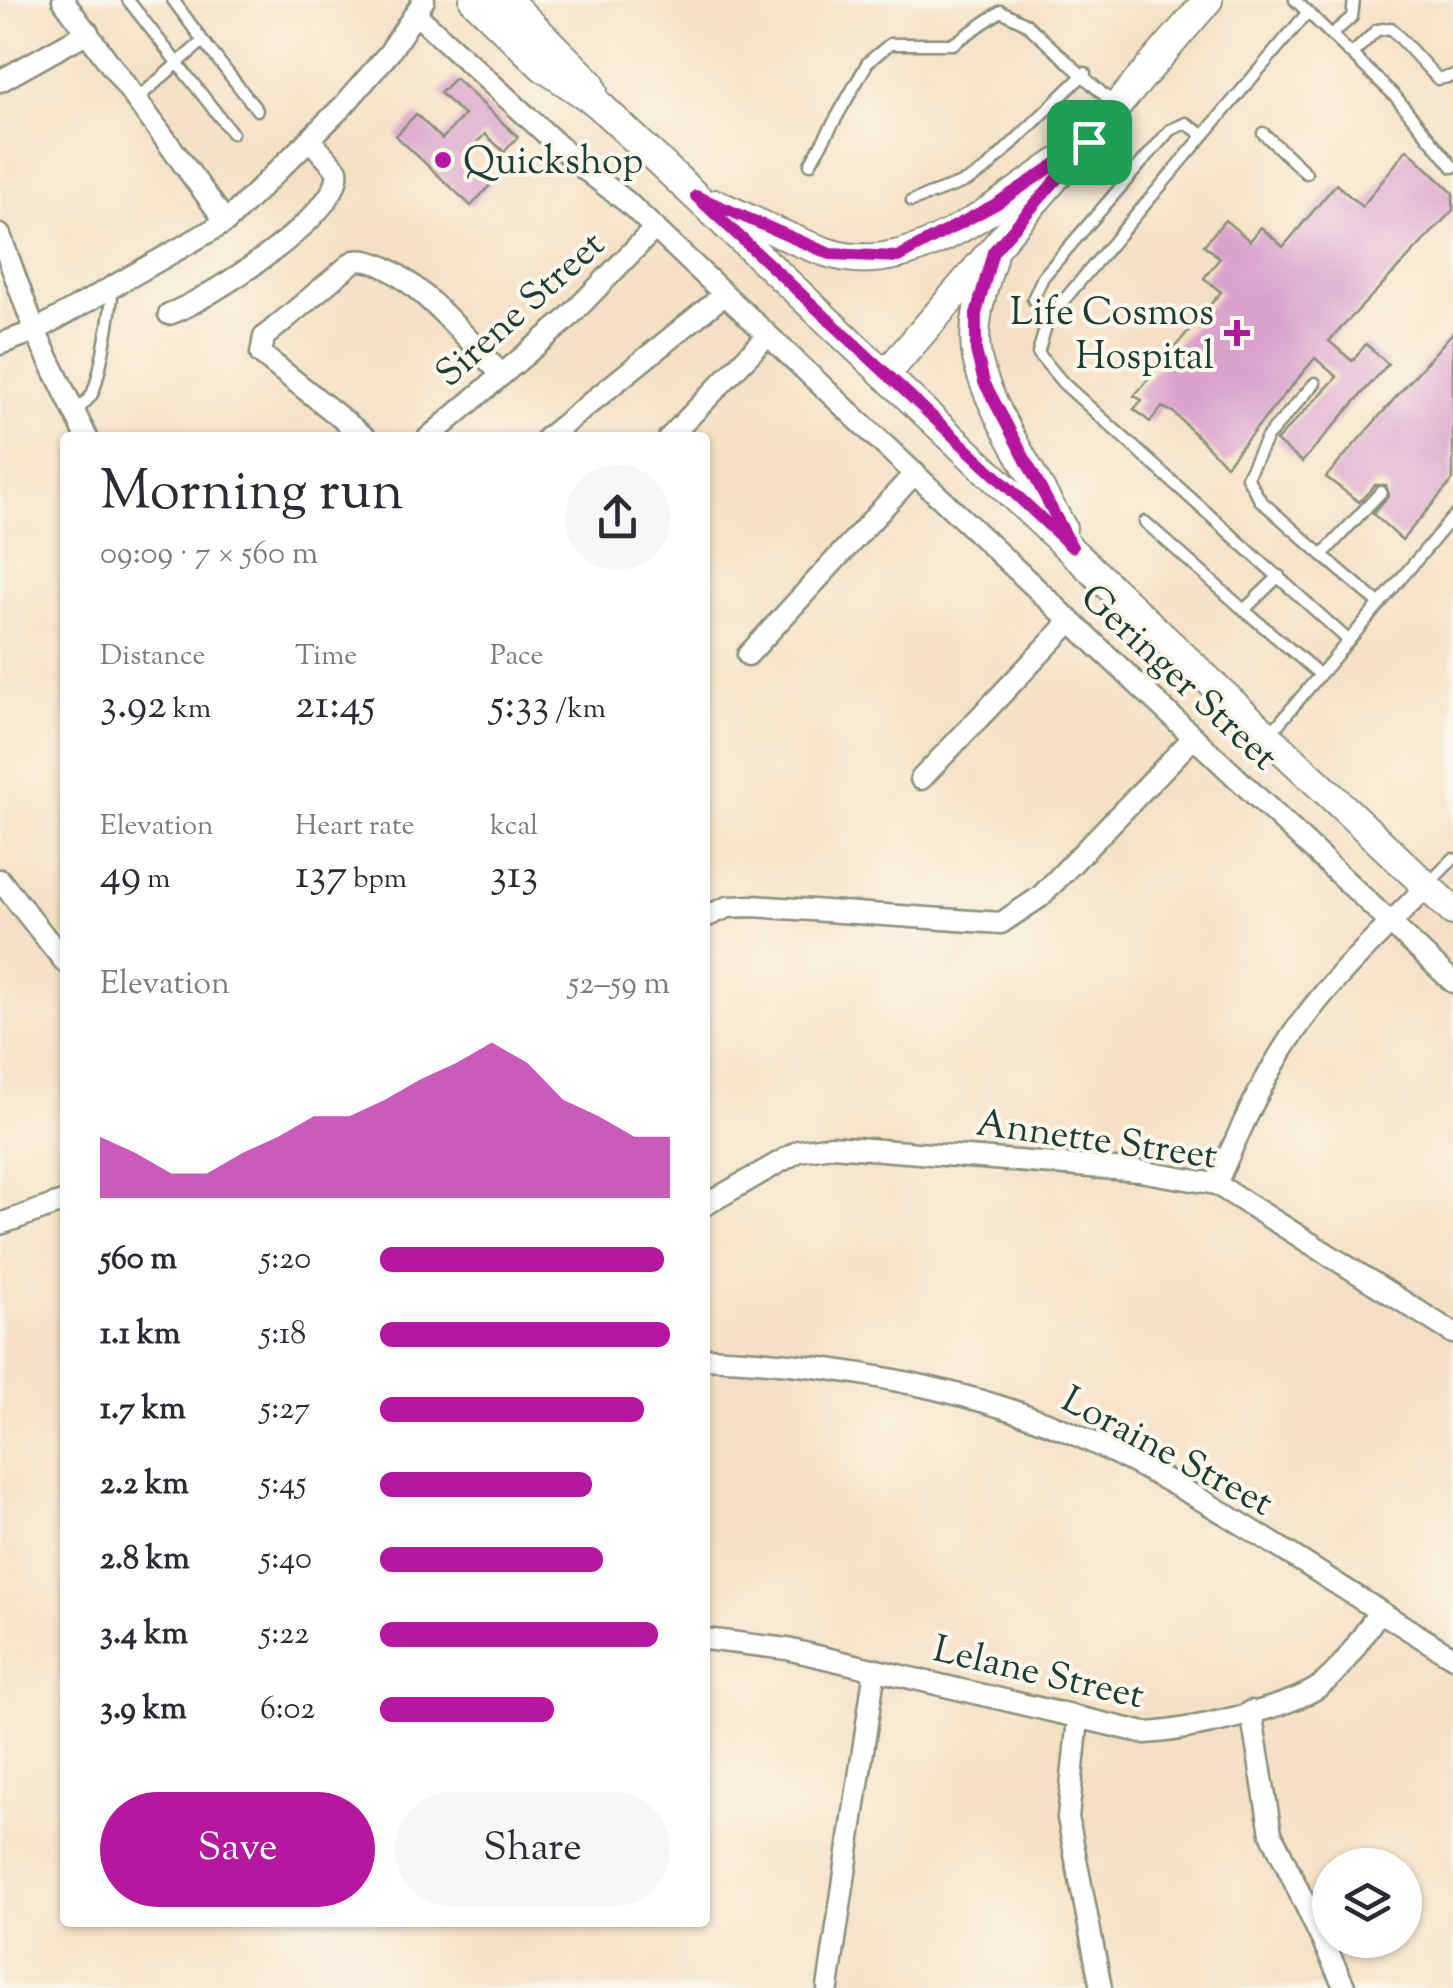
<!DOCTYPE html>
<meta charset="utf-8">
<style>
:root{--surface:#fff;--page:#f7f7f7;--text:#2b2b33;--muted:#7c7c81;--accent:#b5179e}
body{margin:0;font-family:"Sorts Mill Goudy",serif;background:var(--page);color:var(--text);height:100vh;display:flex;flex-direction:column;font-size:38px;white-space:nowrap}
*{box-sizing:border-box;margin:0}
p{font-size:32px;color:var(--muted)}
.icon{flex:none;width:55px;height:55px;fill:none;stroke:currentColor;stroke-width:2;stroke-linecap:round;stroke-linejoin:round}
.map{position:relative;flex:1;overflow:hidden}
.details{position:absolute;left:60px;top:432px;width:650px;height:1495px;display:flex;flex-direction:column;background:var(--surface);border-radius:10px;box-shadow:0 2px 8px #0004}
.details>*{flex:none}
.buttons{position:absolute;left:1312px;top:1848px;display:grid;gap:20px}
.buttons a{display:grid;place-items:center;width:110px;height:110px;border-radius:50%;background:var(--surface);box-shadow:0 2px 8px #0004;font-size:50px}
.pin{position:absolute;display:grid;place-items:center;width:85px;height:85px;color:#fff;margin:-42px;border-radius:20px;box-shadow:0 5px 15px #0006}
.round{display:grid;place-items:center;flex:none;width:105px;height:105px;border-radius:52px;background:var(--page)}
.headline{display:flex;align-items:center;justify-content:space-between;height:170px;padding:0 40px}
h1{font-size:55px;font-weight:600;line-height:75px}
.metrics{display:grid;grid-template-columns:repeat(3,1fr);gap:15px;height:170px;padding:10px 40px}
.metrics div{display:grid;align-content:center}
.metrics b{font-size:42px;font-weight:600}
.metrics small{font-size:28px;font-weight:400}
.metrics p{font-size:28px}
.chart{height:280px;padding:20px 40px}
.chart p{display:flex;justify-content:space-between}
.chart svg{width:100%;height:180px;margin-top:10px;fill:var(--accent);opacity:.7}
.action{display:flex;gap:20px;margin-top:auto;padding:20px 40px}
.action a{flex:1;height:115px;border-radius:60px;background:var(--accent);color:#fff;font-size:40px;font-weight:600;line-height:115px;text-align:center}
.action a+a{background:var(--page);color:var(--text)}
ul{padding:0 40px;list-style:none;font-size:32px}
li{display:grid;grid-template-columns:160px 120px 1fr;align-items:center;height:75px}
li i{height:25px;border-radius:12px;background:var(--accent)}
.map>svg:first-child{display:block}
.building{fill:#d9a3cb}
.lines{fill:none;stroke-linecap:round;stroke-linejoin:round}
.lane-casing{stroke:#8a8f7c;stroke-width:15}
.street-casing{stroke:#8a8f7c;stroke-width:25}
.secondary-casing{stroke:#8a8f7c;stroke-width:32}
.lane{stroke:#fff;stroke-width:10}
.street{stroke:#fff;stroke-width:20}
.secondary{stroke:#fff;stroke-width:28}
.route-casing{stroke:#fff;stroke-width:20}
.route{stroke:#b5179e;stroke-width:12}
.poi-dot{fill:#b5179e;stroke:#fbf7ec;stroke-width:4}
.labels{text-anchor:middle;stroke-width:8;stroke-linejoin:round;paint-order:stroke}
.poi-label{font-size:38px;fill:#1f3d34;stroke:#fbf7ec;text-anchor:start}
.street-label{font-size:38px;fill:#1f3d34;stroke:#fbf7ec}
</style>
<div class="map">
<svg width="1453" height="1988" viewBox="0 0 1453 1988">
<rect width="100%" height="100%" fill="#fbf7ec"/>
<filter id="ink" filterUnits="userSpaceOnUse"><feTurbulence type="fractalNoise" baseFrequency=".01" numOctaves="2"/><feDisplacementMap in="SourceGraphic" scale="20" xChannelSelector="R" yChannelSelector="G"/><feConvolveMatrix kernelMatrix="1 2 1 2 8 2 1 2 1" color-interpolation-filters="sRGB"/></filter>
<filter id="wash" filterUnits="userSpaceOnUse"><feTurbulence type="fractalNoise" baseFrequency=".0048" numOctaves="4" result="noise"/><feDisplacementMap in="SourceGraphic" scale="40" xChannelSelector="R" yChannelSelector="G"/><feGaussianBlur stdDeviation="2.25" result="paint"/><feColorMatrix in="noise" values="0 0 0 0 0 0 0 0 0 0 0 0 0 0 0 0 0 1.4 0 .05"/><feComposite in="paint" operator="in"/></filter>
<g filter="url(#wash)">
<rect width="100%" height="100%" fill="#f4e1c5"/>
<g id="blocks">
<path class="building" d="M455,78L518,137L504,152L485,134L463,158L491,184L471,206L396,136L416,114L442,139L464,115L440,93Z
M1407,149L1453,193V210L1329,341L1352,361L1366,344L1388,364L1302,462L1276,441L1337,377L1315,358L1226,465L1173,412L1162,407L1150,422L1134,409L1142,400L1134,396L1221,292L1204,278L1220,258L1204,245L1225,220L1250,241L1261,227L1283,247L1336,184L1362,207Z
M1453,332V480L1402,540L1373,514L1389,495L1386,485H1375L1359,502L1326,477Z"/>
</g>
</g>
<g filter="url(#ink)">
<use href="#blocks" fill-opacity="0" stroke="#8a8f7c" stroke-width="2.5"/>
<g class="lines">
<g class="lane-casing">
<path id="lane" d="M128,0L232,133
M1295,0L1395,96L1453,167
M1308,12L1048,319L1038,353L1063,383L1348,640
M1331,35L1352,17L1354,0
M203,41L257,110
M1352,54L1377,30L1391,28L1438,79L1453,76
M137,99L203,41L173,0
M1263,133L1306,173
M810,164L868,62L890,44H953L1001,11L1025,23L1116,106
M912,201L967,181L986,169L1085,73
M1048,319L1033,299L1043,277L1170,130L1186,123L1203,135
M1315,383L1267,437L1247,477L1260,500L1322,555
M75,412C81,406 88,401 92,394C99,381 113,304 112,289
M1145,522L1244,610L1279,576
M1380,604L1322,555L1381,492
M1244,610L1318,673
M1270,734L1453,517
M1429,883L1453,859"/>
</g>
<g class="street-casing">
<path id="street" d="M63,0L226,222
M417,15L583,168L627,202L1453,982
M0,81L88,32
M0,235L35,331L87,438
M169,314C207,300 345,213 337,170L310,140
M0,344L35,331L226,222L344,105L389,53L424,0
M366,438L261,354L264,337L354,261C397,252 470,343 501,374
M428,438L566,320L655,228
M547,438L725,294
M669,438L768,335
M748,655L915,473
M921,779L1071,621
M0,880L65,962
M705,917L728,907L753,906L1001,923L1040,897L1194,737
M1216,1184C1239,1132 1262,1080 1293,1034C1330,979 1381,934 1427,886
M705,1205L799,1151L832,1146L1139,1171L1216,1184L1453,1333
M0,1224L65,1201
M705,1358C822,1362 967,1387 1074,1434C1207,1493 1329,1582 1453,1657
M705,1639L787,1649L1145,1733C1185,1731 1288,1709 1320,1686C1344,1668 1362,1636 1379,1612
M1251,1711L1271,1833L1345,1988
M1078,1719L1068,1818L1101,1988
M828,1988L875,1669"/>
</g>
<g class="secondary-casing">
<path id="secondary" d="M474,0L543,67L597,103L1453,911
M507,0L590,83L593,92
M716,204C753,220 791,241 829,253C911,279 994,206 1057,163
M992,258C983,289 972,319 976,351C982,400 1038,482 1062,528
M887,373L1208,0"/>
</g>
<use href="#lane" class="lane"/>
<use href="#street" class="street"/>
<use href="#secondary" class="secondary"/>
</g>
</g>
<g class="lines" filter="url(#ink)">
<g class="route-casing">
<path id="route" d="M1089,142L993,252L976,314V351L984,382L1072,547L696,196L830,254L898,257L996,204Z"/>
</g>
<use href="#route" class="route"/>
</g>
<g class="poi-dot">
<circle cx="443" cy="160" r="10"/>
<path d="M1232 318h10v10h10v10h-10v10h-10v-10h-10v-10h10z"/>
</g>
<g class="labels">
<g class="poi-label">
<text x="463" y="173">Quickshop</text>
<text x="1214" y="324" text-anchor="end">Life Cosmos<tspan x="1214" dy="44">Hospital</tspan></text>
</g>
<g class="street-label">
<text transform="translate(519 308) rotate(-42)" y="13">Sirene Street</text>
<text transform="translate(1180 676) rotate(43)" y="13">Geringer Street</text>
<text transform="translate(1097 1138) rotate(8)" y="13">Annette Street</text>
<text transform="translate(1168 1450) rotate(28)" y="13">Loraine Street</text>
<text transform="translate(1039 1671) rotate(13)" y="13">Lelane Street</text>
</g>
</g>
</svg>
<div class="buttons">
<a><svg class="icon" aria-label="layers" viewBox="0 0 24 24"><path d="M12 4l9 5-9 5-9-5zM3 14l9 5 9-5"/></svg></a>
</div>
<div class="pin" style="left:1089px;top:142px;background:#1e9e55"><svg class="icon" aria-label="arrive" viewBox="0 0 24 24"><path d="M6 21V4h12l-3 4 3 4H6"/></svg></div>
<section class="details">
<div class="headline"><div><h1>Morning run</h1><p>09:09 · 7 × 560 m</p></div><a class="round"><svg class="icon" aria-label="share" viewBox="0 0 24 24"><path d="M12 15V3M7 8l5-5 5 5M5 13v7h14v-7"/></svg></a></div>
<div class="metrics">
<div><p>Distance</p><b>3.92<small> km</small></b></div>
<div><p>Time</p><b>21:45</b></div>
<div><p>Pace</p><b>5:33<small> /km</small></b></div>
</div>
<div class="metrics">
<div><p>Elevation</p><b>49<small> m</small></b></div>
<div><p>Heart rate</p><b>137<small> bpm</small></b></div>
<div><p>kcal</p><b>313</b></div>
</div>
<div class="chart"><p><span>Elevation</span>52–59 m</p>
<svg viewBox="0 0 160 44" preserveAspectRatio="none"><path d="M0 44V29L10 33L20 38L30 38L40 33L50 29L60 24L70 24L80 20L90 15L100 11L110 6L120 11L130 20L140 24L150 29L160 29V44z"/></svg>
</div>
<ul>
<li><b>560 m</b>5:20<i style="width:98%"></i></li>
<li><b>1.1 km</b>5:18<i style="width:100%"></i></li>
<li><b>1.7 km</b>5:27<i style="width:91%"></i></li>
<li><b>2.2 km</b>5:45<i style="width:73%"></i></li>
<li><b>2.8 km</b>5:40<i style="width:77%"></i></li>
<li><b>3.4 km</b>5:22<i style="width:96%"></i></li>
<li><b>3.9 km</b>6:02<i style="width:60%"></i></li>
</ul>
<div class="action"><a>Save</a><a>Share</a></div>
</section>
</div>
